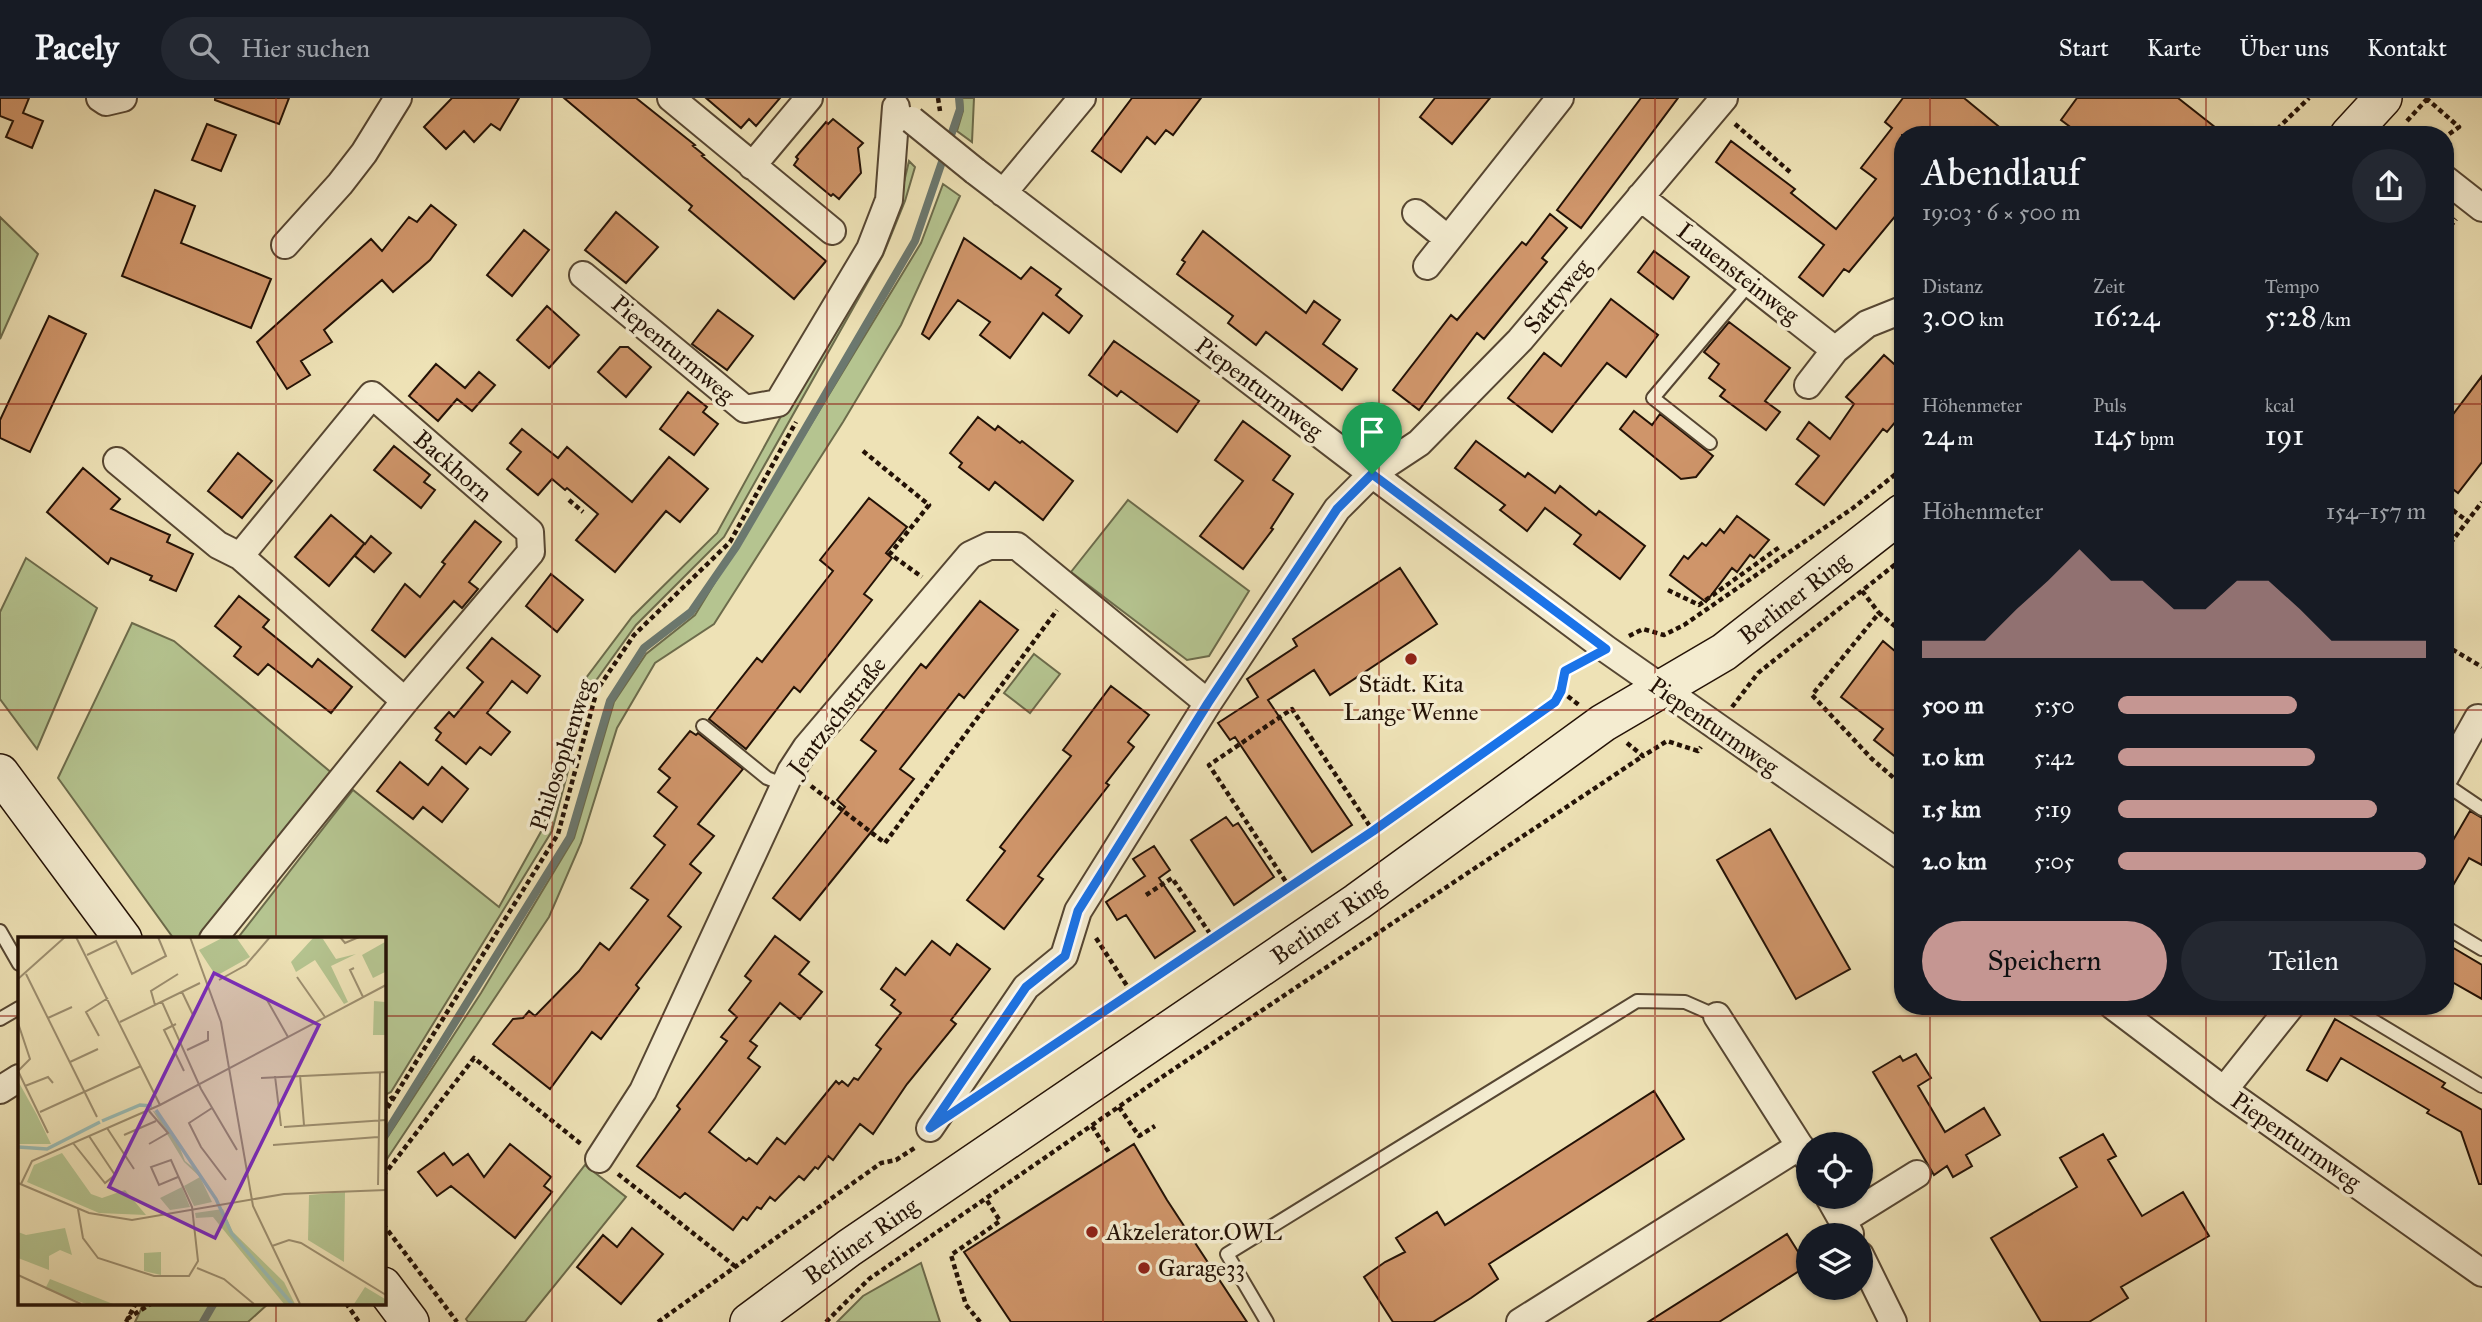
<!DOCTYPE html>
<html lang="de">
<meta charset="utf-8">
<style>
:root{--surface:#171b24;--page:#242831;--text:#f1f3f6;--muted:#9ea1a6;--line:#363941;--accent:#c59692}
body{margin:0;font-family:"IM FELL Great Primer",serif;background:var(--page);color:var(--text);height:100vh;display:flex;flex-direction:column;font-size:26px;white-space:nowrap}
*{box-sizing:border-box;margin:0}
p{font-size:23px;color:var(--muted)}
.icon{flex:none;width:38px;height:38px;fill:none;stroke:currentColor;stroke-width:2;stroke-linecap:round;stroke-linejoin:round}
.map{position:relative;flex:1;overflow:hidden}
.side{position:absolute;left:1894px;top:28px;width:560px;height:889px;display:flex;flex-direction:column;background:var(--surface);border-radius:28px;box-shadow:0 2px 5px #0004}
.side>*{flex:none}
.fabs{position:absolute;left:1796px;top:1034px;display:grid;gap:14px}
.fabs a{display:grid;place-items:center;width:77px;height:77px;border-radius:50%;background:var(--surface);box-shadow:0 2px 5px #0004;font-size:35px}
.pin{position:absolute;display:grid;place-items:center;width:60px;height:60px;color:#fff;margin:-72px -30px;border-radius:50% 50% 50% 0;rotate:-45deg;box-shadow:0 0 7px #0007}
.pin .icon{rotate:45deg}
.round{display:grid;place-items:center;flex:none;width:74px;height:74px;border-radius:37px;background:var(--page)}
.overview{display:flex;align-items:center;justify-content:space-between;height:119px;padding:0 28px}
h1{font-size:38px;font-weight:600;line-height:52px}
.metrics{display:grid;grid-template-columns:repeat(3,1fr);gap:10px;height:119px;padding:7px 28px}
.metrics div{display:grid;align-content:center}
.metrics b{font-size:30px;font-weight:600}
.metrics small{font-size:19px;font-weight:400}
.metrics p{font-size:19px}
.chart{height:196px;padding:14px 28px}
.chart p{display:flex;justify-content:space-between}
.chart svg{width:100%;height:126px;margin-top:7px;fill:var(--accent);opacity:.7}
.button{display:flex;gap:14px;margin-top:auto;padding:14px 28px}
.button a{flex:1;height:80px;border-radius:42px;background:var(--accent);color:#111;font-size:28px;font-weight:600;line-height:80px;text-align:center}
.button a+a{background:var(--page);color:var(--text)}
ul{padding:0 28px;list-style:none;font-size:23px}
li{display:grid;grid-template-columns:112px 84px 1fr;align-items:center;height:52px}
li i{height:18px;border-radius:9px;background:var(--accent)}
header{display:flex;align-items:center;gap:42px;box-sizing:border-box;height:98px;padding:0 35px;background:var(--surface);border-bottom:2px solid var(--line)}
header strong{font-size:33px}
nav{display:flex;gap:38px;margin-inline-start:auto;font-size:24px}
.search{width:490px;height:63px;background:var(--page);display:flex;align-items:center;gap:18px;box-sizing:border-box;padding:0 24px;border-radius:38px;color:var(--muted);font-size:26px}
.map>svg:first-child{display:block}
.green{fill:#b5c490;stroke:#6c6b4b;stroke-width:2}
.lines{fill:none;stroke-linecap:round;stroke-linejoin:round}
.stream{stroke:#6b786f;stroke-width:8}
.building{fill:#cf956a;stroke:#241206;stroke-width:2}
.lane-casing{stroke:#564632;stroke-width:16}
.street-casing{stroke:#564632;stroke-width:30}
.secondary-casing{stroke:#241206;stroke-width:40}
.path{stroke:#241206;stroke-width:4.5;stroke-dasharray:5 3.5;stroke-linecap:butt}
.lane{stroke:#f4ecd0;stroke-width:12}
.street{stroke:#f4ecd0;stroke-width:26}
.secondary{stroke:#f4ecd0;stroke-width:37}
.street-bridge-casing{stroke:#564632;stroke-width:30;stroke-linecap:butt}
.street-bridge{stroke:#f4ecd0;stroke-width:26}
.route-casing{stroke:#fff;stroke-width:14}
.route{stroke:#1a73e8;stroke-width:9}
.grid{fill:none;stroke:#8f2418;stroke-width:2;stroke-opacity:0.55}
.poi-dot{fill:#8f2418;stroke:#f4ecd0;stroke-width:2.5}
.labels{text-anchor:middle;stroke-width:7;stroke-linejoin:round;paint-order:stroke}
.street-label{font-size:24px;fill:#241206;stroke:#f4ecd0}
.poi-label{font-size:24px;fill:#241206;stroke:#f4ecd0;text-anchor:start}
.inset-river{fill:none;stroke:#9bbcb5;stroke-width:3.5}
.inset-road{fill:none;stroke:#9d8f70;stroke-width:2}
.view{fill:#7b2cbf;fill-opacity:0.15;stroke:#7b2cbf;stroke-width:3.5}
.inset-edge{fill:none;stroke:#241206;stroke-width:3.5}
</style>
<header>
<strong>Pacely</strong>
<div class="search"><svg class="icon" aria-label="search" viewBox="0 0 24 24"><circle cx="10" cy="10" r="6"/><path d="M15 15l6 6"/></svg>Hier suchen</div>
<nav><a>Start</a><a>Karte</a><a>Über uns</a><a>Kontakt</a></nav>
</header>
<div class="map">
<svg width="2482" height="1224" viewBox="0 0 2482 1224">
<rect width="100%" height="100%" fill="#eee2b6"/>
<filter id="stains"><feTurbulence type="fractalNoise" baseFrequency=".00286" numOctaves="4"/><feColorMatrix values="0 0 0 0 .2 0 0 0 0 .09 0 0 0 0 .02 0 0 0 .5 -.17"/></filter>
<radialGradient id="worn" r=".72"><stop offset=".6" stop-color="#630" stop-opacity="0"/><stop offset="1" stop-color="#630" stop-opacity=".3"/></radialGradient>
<path class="green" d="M962,0H974L972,44L957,33L963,13Z
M909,63L915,69L905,103L883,157L724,439L636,527L590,591L552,733L391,994L383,998V841H237L353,692L499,809L543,730L580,588L632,519L717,435L900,101Z
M943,86L960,98L901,227L843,324L714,526L655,565L617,630L581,745L549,819L383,1067V1046L481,895L574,740L614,604L646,556L695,517L921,145Z
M0,119L38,156L0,241Z
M1128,402L1249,493L1209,558L1187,562L1071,474Z
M26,460L97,510L37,651L0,601V514Z
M132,525L174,543L333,676L203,836L194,841H174L58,680Z
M1034,556L1060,576L1030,615L1004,595Z
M585,1067L626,1099L525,1224H468L466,1221Z
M921,1165L940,1224H837L863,1198Z
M144,1205H269L248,1224H135Z"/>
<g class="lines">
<path class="stream" d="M383,1040L570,739L610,603L644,550L691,514L736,449L915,143L960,11L959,0
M203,1224L214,1205"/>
</g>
<path class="building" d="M0,0H29L23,15L43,23L32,50L6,39L13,23L0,18Z
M215,0H289L279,26L215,2Z
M452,0H519L500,32L491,26L474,44L464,33L446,51L424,29Z
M564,0H636L695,47L693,48L704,57L702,58L826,163L794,201L689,112L692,108Z
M706,0H780L756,28L749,21L741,30Z
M1132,0H1201L1173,37L1166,32L1155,46L1147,39L1121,74L1092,53Z
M1435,0H1490L1452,46L1420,19Z
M1641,0H1678L1581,130L1557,112Z
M1903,0H1964L2009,37H1902V110L1849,174L1844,171L1823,198L1799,179L1824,147L1716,64L1731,43L1795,91L1791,95L1836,131L1876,81L1861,70L1892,30L1885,24Z
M2077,0H2178L2225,37H2081L2061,22Z
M833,21L863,45L858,50L861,75L839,101L833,96L831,98L794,67L798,61L796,59L826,24L828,26Z
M207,26L236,37L221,73L192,62Z
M155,92L195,108L181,145L271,181L251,230L122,178Z
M431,107L456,127L430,162L393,194L382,182L324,232L332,244L301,263L310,277L287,291L257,244L371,141L382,153L409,119L417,124Z
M616,114L658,149L626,185L585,152Z
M1550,116L1567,130L1542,160L1547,164L1484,241L1477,235L1419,312L1393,292L1451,217L1457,222L1522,144L1526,147Z
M524,132L549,152L512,198L487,177Z
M1203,133L1306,215L1314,203L1340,222L1323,246L1357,271L1342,292L1266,234L1256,247L1228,225L1233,218L1177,176L1185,164L1182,162Z
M964,140L1021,181L1031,169L1061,191L1056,197L1082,218L1069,235L1043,215L1010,260L980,237L990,224L958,202L929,241L922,236Z
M1654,153L1689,179L1673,201L1638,174Z
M1611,201L1658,237L1626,279L1607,265L1552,334L1508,300L1544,255L1561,268Z
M547,208L579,237L549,270L517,242Z
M718,212L753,238L727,272L692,246Z
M49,218L86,236L30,354L0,340V322Z
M1729,224L1790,270L1765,303L1780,314L1766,332L1720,298L1725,292L1709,280L1719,266L1704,254Z
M1114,243L1199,303L1177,334L1121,293L1117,298L1089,277Z
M620,249H628L651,269L626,299L598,274Z
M1884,257L1902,273V316L1887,334L1883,331L1824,407L1796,386L1819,358L1797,341L1809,324L1830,341L1854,306L1846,299Z
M436,266L465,290L479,274L495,287L472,313L457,301L438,323L409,298Z
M2482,278V364L2458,395L2445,385V327Z
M688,294L707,309L703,314L718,326L694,357L660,331Z
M1634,313L1652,327L1660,316L1713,358L1696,379L1681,381L1620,331Z
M978,319L995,332L998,328L1020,345L1022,343L1073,383L1043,422L995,384L989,392L959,369L962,365L950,355Z
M1243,323L1290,358L1273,382L1293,396L1271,430L1273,431L1243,471L1200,438L1243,383L1215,362Z
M522,331L558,360L567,349L632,404L669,359L708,391L680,424L666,413L615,474L576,442L598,416L567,390L565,392L552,381L538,397L507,371L521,354L510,345Z
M1476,343L1525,379L1528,375L1555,395L1560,388L1596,417L1599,413L1645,448L1620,481L1574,446L1581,437L1545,410L1527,433L1500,412L1505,407L1455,370Z
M394,348L430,377L424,384L435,392L421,410L374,372Z
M238,355L272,383L242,420L208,393Z
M83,370L120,401L111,411L170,437L167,444L193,456L176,493L150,482L152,478L111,460L108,466L47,414Z
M869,400L907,429L886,455L892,460L864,496L872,502L800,594L794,589L746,651L709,621L757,560L762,564L833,473L820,462Z
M331,417L365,446L371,438L391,455L374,474L355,458L364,446L329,488L295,459Z
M1737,418L1769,442L1754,460L1750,457L1737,474L1732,470L1706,504L1670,477L1684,458L1688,461L1702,445L1706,448L1720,431L1724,435Z
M475,423L501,444L469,484L478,491L462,510L454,503L405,559L372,532L405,486L420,499L445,466L442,464Z
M1400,470L1437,526L1330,597L1314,572L1268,602L1352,727L1312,754L1235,639L1230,642L1218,625L1258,599L1247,581L1297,548L1293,541Z
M551,476L583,502L557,534L526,508Z
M239,498L269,522L263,529L312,569L318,561L352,589L331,615L268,566L258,577L234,558L241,549L215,528Z
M980,503L1018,532L964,600L959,596L900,671L914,681L800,822L773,800L845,709L837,702L876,653L861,642L921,566L926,570Z
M492,540L540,578L527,595L512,583L487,615L510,634L491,657L480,649L466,666L436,642L441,635L435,630L449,614L454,619L483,584L467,570Z
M1883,543L1902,559V664L1874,642L1883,631L1841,599Z
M1111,588L1149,617L1128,644L1134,649L1106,685L1109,687L1038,778L1043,781L1004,831L967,802L1005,753L1000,749L1071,658L1063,652Z
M690,633L696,637L698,635L743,671L698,726L714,738L690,766L701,775L668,818L681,829L636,887L639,890L601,941L592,934L550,991L493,946L513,921L523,920L529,913L535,918L579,873L600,845L609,852L648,802L631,790L665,747L654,738L677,709L658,694L670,680L659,671Z
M400,664L428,687L442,669L468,691L442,724L423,709L413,721L377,693Z
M2470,713L2482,720V767L2469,760L2445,801V756Z
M1226,719L1233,728L1238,725L1274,779L1234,807L1191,742Z
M1770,731L1850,871L1796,901L1717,762Z
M1154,748L1170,772L1159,780L1195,833L1155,860L1126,817L1117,822L1106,804L1145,778L1133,761Z
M775,838L809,864L799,876L822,894L800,921L780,905L750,943L757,948L748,960L760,969L709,1034L746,1063L749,1060L757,1066L777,1040L785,1046L836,983L839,986L842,983L848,988L854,980L858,982L881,951L876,947L901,915L891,907L895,902L881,891L896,870L905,877L932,843L950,857L957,846L990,871L951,922L956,926L907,986L873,1036L860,1026L833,1062L828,1058L818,1071L815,1069L804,1082L799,1078L775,1103L770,1099L761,1111L757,1109L747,1122L743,1119L733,1132L685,1095L680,1100L637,1068L680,1011L677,1008L727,943L721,939L737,919L729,912L751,883L745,878Z
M2445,845L2482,867V901L2445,880Z
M2335,921L2445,985L2442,989L2482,1012V1086H2479L2461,1034L2427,1015L2429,1012L2341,960L2327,983L2307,972Z
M1916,956L1931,980L1918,988L1945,1034L1984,1010L2000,1037L1966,1057L1972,1068L1953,1079L1947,1068L1934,1077L1873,974L1900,958L1903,963Z
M1654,993L1684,1041L1489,1166L1498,1181L1471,1200L1433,1224H1393L1364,1179L1385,1164L1405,1154L1396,1140L1437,1114L1445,1127Z
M2103,1036L2116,1058L2108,1062L2142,1118L2183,1094L2209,1138L2121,1189L2128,1200L2089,1224H2041L1991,1140L2077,1089L2060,1060Z
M510,1046L551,1079L544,1088L552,1094L515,1140L451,1088L437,1098L418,1074L444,1055L453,1067L468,1056L484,1079Z
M1134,1046L1167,1102L1247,1224H1011L964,1154Z
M632,1130L663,1156L621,1206L577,1169L603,1137L617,1149Z
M1787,1136L1807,1168L1719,1224H1648Z"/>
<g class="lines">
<g class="lane-casing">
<path id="lane" d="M1710,345L1653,300L1750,185
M703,628L767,680L785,687
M2445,686L2482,711
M2445,829L2482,851
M0,833L19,866
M2349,908L2482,988
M0,921L19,910
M1267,1224L1227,1156L1637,903L1685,904L1717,918"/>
</g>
<g class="street-casing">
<path id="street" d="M100,0L106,4L123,0
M671,0L832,133
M752,68L809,0
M975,73L1372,376L1606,551L1902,758
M2445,81L2482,110
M1003,95L1082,0
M1640,99L1835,252L1867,226L1902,212
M1416,115L1448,141
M285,147L340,86L364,55L398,0
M1427,168L1560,0
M583,177L745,311L778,305L870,151L889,102L896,9
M1808,287L1835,252
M117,363L218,447L240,458
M2445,679L2478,620
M213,841L405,603L531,454L530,434L372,297L240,458L405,603
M2113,908L2224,992L2482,1175
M1717,918L1808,1061
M0,992L19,980
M2224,992L2291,908
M930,1030L1026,889L1064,858L1078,813L1208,605L1337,411L1372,376L1419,345L1520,242L1724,0
M599,1061L643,993L791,673L806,650L970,457L989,448H1017L1208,605
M1829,1099L1850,1136
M1843,1122L1917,1076
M1860,1157L1893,1224
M1520,1224L1800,1048"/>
</g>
<g class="secondary-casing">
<path id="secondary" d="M2349,37L2383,0
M0,675L123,841
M383,1188L410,1224
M749,1224L849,1150L1357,804L1603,625L1724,554L1902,415"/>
</g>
<path class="path" d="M938,0L940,13
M2426,0L2459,29L2445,39
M2407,23L2427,1
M1735,26L1790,74
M2271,37L2309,0
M2445,135L2456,121
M863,353L929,407L890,456L922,479
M569,402L583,414
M2446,407L2467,423
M2445,452L2482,404
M1668,492L1699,507L1781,448
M1862,493L1879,515
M1902,534L1879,515L1812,597L1872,661L1902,687
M1629,538L1643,531L1664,537L1684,527L1853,410L1902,371
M2445,547L2482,569
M1561,593L1579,607
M1732,609L1758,575L1902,461
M1627,645L1643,658L1667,643L1698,653L1701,649
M811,688L885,745L1057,512
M1290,790L1209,667L1292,611L1373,733
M1146,797L1172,780L1213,840
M1096,840L1131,894
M989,990L1373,733L1555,604L1561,593L1565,573L1581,564
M383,1006L393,999
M1119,1009L1139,1038L1155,1028
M383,1017L558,736L597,592L634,537L730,444L796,324
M1092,1028L1110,1056
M618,1076L736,1169
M383,1078L474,960L581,1046
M383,1126L457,1224
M346,1205L359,1224
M127,1221L152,1205
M126,1224L136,1205
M658,1224L881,1065L896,1062L916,1049
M826,1224L869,1181L1159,981L1643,658
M980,1224L966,1207L951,1157L1000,1123L986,1101"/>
<use href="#lane" class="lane"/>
<use href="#street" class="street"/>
<use href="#secondary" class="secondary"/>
<g class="street-bridge-casing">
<path id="street-bridge" d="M912,22L975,73"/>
</g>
<use href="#street-bridge" class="street-bridge"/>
</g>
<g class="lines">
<g class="route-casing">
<path id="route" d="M1372,376L1606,551L1565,573L1561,593L1555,604L1373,733L930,1030L1026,889L1065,858L1078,813L1208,605L1337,411Z"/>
</g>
<use href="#route" class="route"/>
</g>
<path class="grid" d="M276,0V841M552,0V1224M827,0V1224M1103,0V1224M1379,0V1224M1655,0V1224M1930,0V37M2206,0V37M0,306H1902M2445,306H2482M0,612H1902M2445,612H2482M1930,908V1224M2206,908V1224M0,918H19M383,918H2482M276,1205V1224"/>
<g class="poi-dot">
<circle cx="1411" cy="561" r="7"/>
<circle cx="1092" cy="1134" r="7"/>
<circle cx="1144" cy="1170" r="7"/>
</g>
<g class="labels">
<g class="street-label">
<text transform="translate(1738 175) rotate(38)" y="8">Lauensteinweg</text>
<text transform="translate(1557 198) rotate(-50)" y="8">Sattyweg</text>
<text transform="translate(673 251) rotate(40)" y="8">Piepenturmweg</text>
<text transform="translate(1259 290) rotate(37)" y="8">Piepenturmweg</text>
<text transform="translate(453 368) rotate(41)" y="8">Backhorn</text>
<text transform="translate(1794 500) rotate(-38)" y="8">Berliner Ring</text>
<text transform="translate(837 618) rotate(-52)" y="8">Jentzschstraße</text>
<text transform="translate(1714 628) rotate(35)" y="8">Piepenturmweg</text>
<text transform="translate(562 657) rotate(-72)" y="8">Philosophenweg</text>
<text transform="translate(1328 823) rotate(-35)" y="8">Berliner Ring</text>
<text transform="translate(2296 1043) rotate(35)" y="8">Piepenturmweg</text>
<text transform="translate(861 1143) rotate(-35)" y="8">Berliner Ring</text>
</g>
<g class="poi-label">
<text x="1411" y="594" text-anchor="middle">Städt. Kita<tspan x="1411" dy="28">Lange Wenne</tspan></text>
<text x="1106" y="1142">Akzelerator.OWL</text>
<text x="1158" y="1178">Garage33</text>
</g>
</g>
<g transform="translate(18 839)">
<rect width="368" height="368" fill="#eee2b6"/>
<path d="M206,0H218L232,20L198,39L181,13ZM296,0L305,2L318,22L338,17L313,29L330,65L326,67L297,23L278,35L273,25ZM367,5V35L355,41L344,18ZM356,64L367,65V98H355ZM0,144L19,178L33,207H1ZM135,174H136L142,180L160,206L167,224L178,233L182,240L194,265L176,269L166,249L182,240L166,225ZM44,216L73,257L84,261L107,253L128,278L81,276L9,245L16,228ZM164,250L172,270L152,273L142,261ZM327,255L326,325L290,303L291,258ZM205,272L214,294L266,345L277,367H266L195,280L178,281L177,276ZM47,291L54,318L42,313L31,319V333L0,321V295L8,298ZM143,315V338L126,334V316ZM32,342L95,367H68L27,352ZM347,350L367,362V367H336Z" fill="#b5c490"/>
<path class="inset-river" d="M138,173L198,262L214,297L274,367M84,184L122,168L134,169M0,210L29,212L82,185"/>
<path class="inset-road" d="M58,0L142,168M172,0L203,85L235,269L282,367M322,0L327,6L341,0M69,18L98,4L114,37L148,19L140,0M336,31L332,33L345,60M8,37L79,180M279,40L307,80M0,42L47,0M201,43L228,28L252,0M164,55L175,78M249,63L270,100M144,65L183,152L219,213M137,68L133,54L160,37M30,81L54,70M102,85L182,46M0,86L12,122L0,134L30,196M158,87L146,93L166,134M81,99L68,75L90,61M169,113L190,103V94M52,125L80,112M282,138L286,188M257,139L263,189M243,141L368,135M7,149L30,140L35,146M194,171L171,186L183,210L208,243M131,174L150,196L131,207M22,175L123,129M266,190L368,183M89,191L116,232M106,198L138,184M55,206L87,246L97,238L71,199M255,208L360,200M0,246L71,276L114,283L266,257L368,253M3,247L14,224L142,168L368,48M360,248L362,135M60,272L65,301L80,321L136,339H171L180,324L174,270L153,223L133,230L141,248L160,240M254,309L271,303L283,306L368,358M179,331L206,342L236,367M0,338L63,367"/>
<path class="view" d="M196,36L301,88L197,301L91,250Z"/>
<rect width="368" height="368" class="inset-edge"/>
</g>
<rect width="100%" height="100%" filter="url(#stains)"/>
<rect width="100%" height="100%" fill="url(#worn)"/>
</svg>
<div class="fabs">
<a><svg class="icon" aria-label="locate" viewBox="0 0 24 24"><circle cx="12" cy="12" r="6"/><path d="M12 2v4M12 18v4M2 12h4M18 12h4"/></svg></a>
<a><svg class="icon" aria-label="layers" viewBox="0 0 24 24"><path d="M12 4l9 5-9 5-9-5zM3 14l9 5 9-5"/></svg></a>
</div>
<div class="pin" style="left:1372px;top:376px;background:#1e9e55"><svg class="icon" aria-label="arrive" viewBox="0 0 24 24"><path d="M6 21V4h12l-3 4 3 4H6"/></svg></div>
<section class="side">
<div class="overview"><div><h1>Abendlauf</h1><p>19:03 · 6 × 500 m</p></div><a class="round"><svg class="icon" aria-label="share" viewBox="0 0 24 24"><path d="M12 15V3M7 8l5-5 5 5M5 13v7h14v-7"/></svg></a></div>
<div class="metrics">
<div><p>Distanz</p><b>3.00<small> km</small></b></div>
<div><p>Zeit</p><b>16:24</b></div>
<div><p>Tempo</p><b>5:28<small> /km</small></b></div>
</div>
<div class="metrics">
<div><p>Höhenmeter</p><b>24<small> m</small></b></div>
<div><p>Puls</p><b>145<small> bpm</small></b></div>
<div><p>kcal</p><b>191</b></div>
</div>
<div class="chart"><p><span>Höhenmeter</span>154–157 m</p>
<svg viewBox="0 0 160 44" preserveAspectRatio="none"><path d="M0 44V38L10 38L20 38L30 27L40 17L50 6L60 17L70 17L80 27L90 27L100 17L110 17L120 27L130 38L140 38L150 38L160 38V44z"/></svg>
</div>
<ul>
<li><b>500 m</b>5:50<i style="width:58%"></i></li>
<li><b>1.0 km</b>5:42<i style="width:64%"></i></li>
<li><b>1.5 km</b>5:19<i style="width:84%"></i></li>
<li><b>2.0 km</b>5:05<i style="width:100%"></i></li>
</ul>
<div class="button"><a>Speichern</a><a>Teilen</a></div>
</section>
</div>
